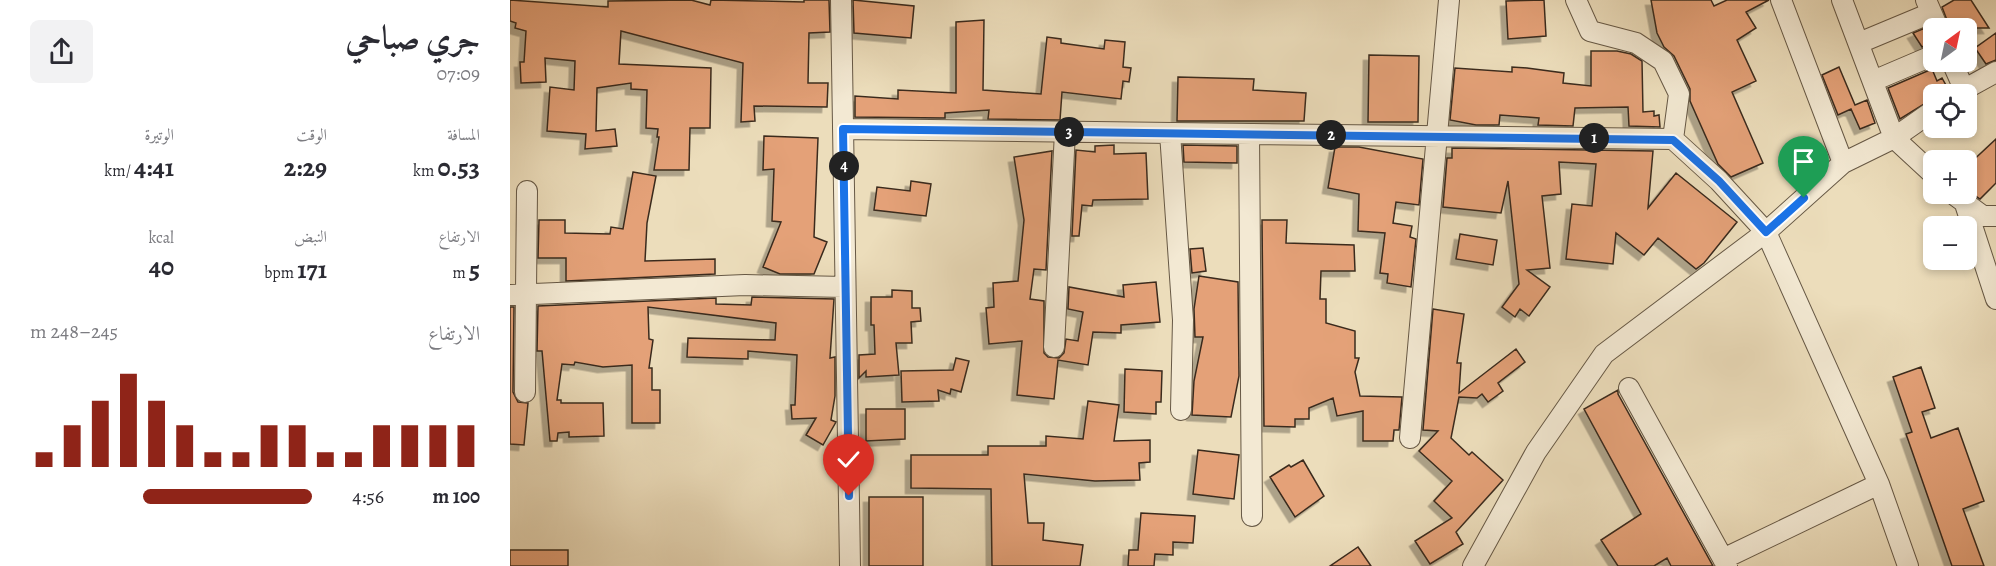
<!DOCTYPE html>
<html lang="ar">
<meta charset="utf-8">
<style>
:root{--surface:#fff;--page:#f2f2f3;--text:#2b2b33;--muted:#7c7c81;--accent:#8f2418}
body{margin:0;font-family:Alegreya,Amiri,serif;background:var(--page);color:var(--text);direction:rtl;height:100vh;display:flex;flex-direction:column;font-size:22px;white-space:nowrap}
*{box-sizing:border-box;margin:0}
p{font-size:20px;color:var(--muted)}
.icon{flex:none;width:33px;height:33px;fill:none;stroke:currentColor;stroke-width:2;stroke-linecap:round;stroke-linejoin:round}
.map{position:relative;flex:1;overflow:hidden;direction:ltr}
.sheet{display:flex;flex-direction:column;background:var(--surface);width:510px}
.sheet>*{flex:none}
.needle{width:39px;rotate:33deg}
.controls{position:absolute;left:1413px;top:18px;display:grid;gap:12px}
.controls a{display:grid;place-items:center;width:54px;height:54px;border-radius:9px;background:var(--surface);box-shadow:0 3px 9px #0003;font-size:30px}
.pin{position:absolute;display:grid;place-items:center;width:51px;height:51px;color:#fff;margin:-62px -26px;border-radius:50% 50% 50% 0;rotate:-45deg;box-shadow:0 0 6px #0007}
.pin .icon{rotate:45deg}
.km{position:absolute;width:30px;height:30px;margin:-15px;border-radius:50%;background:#222;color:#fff;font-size:16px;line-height:30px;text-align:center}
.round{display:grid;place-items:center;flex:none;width:63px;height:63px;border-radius:9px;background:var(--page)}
.summary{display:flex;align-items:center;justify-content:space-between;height:102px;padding:0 30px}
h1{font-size:33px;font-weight:700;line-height:45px}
.figures{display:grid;grid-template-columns:repeat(3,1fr);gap:9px;height:102px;padding:6px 30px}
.figures div{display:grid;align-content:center}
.figures b{font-size:26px;font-weight:700}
.figures small{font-size:16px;font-weight:400}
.figures p{font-size:16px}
.chart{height:168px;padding:12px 30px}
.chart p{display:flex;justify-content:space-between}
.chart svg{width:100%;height:108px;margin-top:6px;stroke:var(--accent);stroke-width:6}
ul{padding:0 30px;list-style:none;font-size:20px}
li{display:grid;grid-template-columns:96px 72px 1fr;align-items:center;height:45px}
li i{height:15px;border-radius:8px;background:var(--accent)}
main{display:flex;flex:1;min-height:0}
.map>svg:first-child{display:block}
.building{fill:#e4a178;stroke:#3a2b1e;stroke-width:1.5;filter:url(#shadow)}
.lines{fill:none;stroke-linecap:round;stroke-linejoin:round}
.street-casing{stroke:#665845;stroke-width:22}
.street{stroke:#f3e9d3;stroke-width:20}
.route-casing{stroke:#fff;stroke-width:12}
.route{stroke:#1a73e8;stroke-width:8}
</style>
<main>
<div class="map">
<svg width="1486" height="566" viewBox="0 0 1486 566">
<defs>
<filter id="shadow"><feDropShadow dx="-5.5" dy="5.5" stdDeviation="0" flood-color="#0004"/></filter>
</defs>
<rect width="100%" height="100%" fill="#ecddbb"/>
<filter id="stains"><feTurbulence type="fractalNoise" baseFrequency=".00333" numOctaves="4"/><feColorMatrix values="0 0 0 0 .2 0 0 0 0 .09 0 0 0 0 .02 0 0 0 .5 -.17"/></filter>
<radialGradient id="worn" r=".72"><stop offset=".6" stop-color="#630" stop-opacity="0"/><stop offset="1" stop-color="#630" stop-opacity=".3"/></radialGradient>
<path class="building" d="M0,0L98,7V1L181,0L200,5L201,0L294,2V0H319L320,32L299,33L298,83H318L317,107L244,106L245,121L231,122L233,63L111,31L109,64L201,68L200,128H180L179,170H144L149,137H147L148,129L136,128L137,90L121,89V83L87,88L86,131L105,129L107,146L75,149L76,134L37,131L40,87L64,90L65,61L35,58L36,82L11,83L10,62H14L16,31L5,28L6,23L0,21Z
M343,0L404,6L401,38L344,33Z
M1034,0L1036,36L998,39L996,1Z
M1141,0H1201L1204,6L1217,0H1259L1236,12L1246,28L1227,40L1246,81L1222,92L1253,163L1221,177L1208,164L1180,101V89L1164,56L1154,47L1147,33Z
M1444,0H1461L1479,28H1440L1432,7Z
M474,20L473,90L531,94L537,37L551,39V43L594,49L595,40L615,42L613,67L621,68L619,82L613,81L611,99L552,92L550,120L478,119L479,110L435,113V118L345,117V96L388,99V90L446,93V22Z
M1415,28L1424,41L1412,47L1403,33Z
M1486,33V60L1476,64L1465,48Z
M1081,51H1107L1121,54L1132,61L1133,112L1144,111V116L1149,115L1150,127L1119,126L1118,107L1065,108L1063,126L1028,125L1029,118L990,115L989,125H966L940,120L945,68L1002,72V67L1017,68L1054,73L1053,83L1081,86Z
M859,55L909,56L908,122H858Z
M1329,67L1345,105L1357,100L1365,123L1350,129L1341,109L1328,115L1312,75Z
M1422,69L1427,81L1432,78L1437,87L1434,94H1424V98L1390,119L1378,88Z
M668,77L744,79L743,90L796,93L794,121H667Z
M254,136L308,138L304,237L317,242L304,274H270L253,267L271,222L262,221L264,169L253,170Z
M1486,139V183L1470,199L1456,189V167Z
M604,145V154L636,153L638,199L583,200L582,206L572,205L569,236H562L566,150L585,152V146Z
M673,145L727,146V163L674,162Z
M825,147H849L913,159L909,205L886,202L883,223L902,226L900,237L906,239L901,287L877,283L878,274L870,273L875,233L848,231L849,194L818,188Z
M942,148L1143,151L1138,208L1166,173L1227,222L1194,263L1186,269L1148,238L1134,255L1106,233L1103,264L1056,259L1062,204L1082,206L1086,164L1049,162L1051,194L1032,196L1040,268L1017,270L1040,287L1019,316L1010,309L1005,317L992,307L1009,284L998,181L991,213L933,207L937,158H942Z
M542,151L536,270L524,269L520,299L534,301V353L538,357L549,358L554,353L556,339L568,341L573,312L558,309L559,287L614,297L613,285L646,282L650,322L611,325V333L583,332L578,365L548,360L544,399L507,395L512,341L479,344L476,308L484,307L483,283L508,281L514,220L504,157Z
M123,172L146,176L137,223L135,261L205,259V274L56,281V258H28L29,220H55V233L100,234L101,227L113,229Z
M401,181L421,184L416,216L364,210L367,187L400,191Z
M752,220H777L776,243L844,245L845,271H811L810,299H816V323L845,331V358H849L845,372L850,396L892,397L889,430H884L883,441H853V411L827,416L823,398L799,408V419H785V427L754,426Z
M950,234L987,240L983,265L946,259Z
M693,248L696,271L682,273L680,249Z
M689,276L728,282L729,376L721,417L682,415L684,381L693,337H685L684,309Z
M382,290L402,291V308H410L411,321L401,322L402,343H386L389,375L356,377V371L349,378V355L365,354L364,325H361V297H382Z
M242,297L324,299L320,358L325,357V396L321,420L326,422L313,445L296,435L306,418L282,419L281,405H285L287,355L238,351V359L177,357L178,338L265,340L266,323L138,307L139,339L143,340L139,368H142V390H150V423H122V365L93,367L65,362L64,365L52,364L47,400H51V403H93L94,436L59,437V432L48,433L47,441H40L32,351H27L28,306L206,298V304L241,305Z
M0,307H4L3,392L8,402L18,403L14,445L0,444Z
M923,309L954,314L947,363H951L949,393L1006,349L1015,362L988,383L993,391L978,402L972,394L967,398L949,397L941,438L959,455L962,452L993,480L946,532L953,544L920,564L905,541L942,518L924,501L942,481L909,451L928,431L913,430Z
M446,358L459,361L451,392L441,389L440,394L428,390L429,401L392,402L391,371L443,370Z
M1411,367L1425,408L1412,412L1421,438L1448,428L1474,501L1453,509L1474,566H1442L1396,434L1402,432L1383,377Z
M615,369L652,371L651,402H646V414L614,412Z
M1108,390V394L1203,566H1161L1157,558L1144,566H1108L1091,540L1131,514L1074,409Z
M578,401L609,405L604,441L640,440V462L629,463L630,480L585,481L514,474L518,523H534L533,540L573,545L570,566H482L481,489L401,488V455H478V446H536V436L573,439Z
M356,409H395V439L356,441Z
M688,450L729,455L724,499L683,494Z
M793,460L814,496L785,517L760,477L779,465L781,467Z
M359,497H413V566H359Z
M631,513L685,516L683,543L663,542V555L645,554L644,566H618L619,550H628Z
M848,547L861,566H820Z
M0,550H58V566H0Z"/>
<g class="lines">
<g class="street-casing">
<path id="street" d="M331,0L340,566
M1066,0L1080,31L1126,43L1153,61L1169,94L1163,139
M1271,0L1333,163
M1332,0L1384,138L1424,175
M1416,0L1428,28
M1349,43L1421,13
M1442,62L1454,89
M1363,81L1424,55
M1446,94L1486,72
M333,129L1163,139L1209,181L1256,232L1369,484L1398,566
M660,133L673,320L671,410
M739,134L742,516
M1443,194L1473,216H1486
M1455,204L1486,299
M0,295L235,285L335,287
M544,347L555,132
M1119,388L1217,566
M15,392L17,191
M900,438L939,0
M1213,559L1369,484
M963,566L1026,452L1094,354L1256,232L1333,163L1384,138L1424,110"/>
</g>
<use href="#street" class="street"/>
</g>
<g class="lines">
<g class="route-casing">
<path id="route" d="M339,496L333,129L1163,140L1209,181L1256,232L1294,198"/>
</g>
<use href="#route" class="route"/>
</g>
<rect width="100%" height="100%" filter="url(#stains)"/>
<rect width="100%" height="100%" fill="url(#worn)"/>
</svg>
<div class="controls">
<a><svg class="needle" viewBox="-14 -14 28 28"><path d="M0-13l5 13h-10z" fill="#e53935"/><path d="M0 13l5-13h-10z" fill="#7c7c81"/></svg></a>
<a><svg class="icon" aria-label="locate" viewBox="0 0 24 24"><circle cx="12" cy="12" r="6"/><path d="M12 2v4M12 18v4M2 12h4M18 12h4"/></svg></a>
<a>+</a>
<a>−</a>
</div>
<div class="pin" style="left:1294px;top:198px;background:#1e9e55"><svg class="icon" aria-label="arrive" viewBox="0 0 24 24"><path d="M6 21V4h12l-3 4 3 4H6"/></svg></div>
<div class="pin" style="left:339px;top:496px;background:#d93025"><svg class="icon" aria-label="check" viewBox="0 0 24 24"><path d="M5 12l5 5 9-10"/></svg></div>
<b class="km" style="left:1084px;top:138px">1</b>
<b class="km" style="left:821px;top:135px">2</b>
<b class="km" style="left:559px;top:132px">3</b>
<b class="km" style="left:334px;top:166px">4</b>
</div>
<section class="sheet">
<div class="summary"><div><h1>جري صباحي</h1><p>07:09</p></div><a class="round"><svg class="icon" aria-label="share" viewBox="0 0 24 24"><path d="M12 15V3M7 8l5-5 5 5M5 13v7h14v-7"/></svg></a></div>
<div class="figures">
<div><p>المسافة</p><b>0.53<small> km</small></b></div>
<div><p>الوقت</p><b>2:29</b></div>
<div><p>الوتيرة</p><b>4:41<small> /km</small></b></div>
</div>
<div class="figures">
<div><p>الارتفاع</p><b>5<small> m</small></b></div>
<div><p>النبض</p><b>171<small> bpm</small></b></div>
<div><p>kcal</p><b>40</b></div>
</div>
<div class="chart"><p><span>الارتفاع</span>245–248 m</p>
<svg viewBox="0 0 160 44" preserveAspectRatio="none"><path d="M5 44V38M15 44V27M25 44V17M35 44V6M45 44V17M55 44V27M65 44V38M75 44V38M85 44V27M95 44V27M105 44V38M115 44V38M125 44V27M135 44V27M145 44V27M155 44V27"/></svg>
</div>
<ul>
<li><b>100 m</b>4:56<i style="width:60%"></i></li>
</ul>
</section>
</main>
